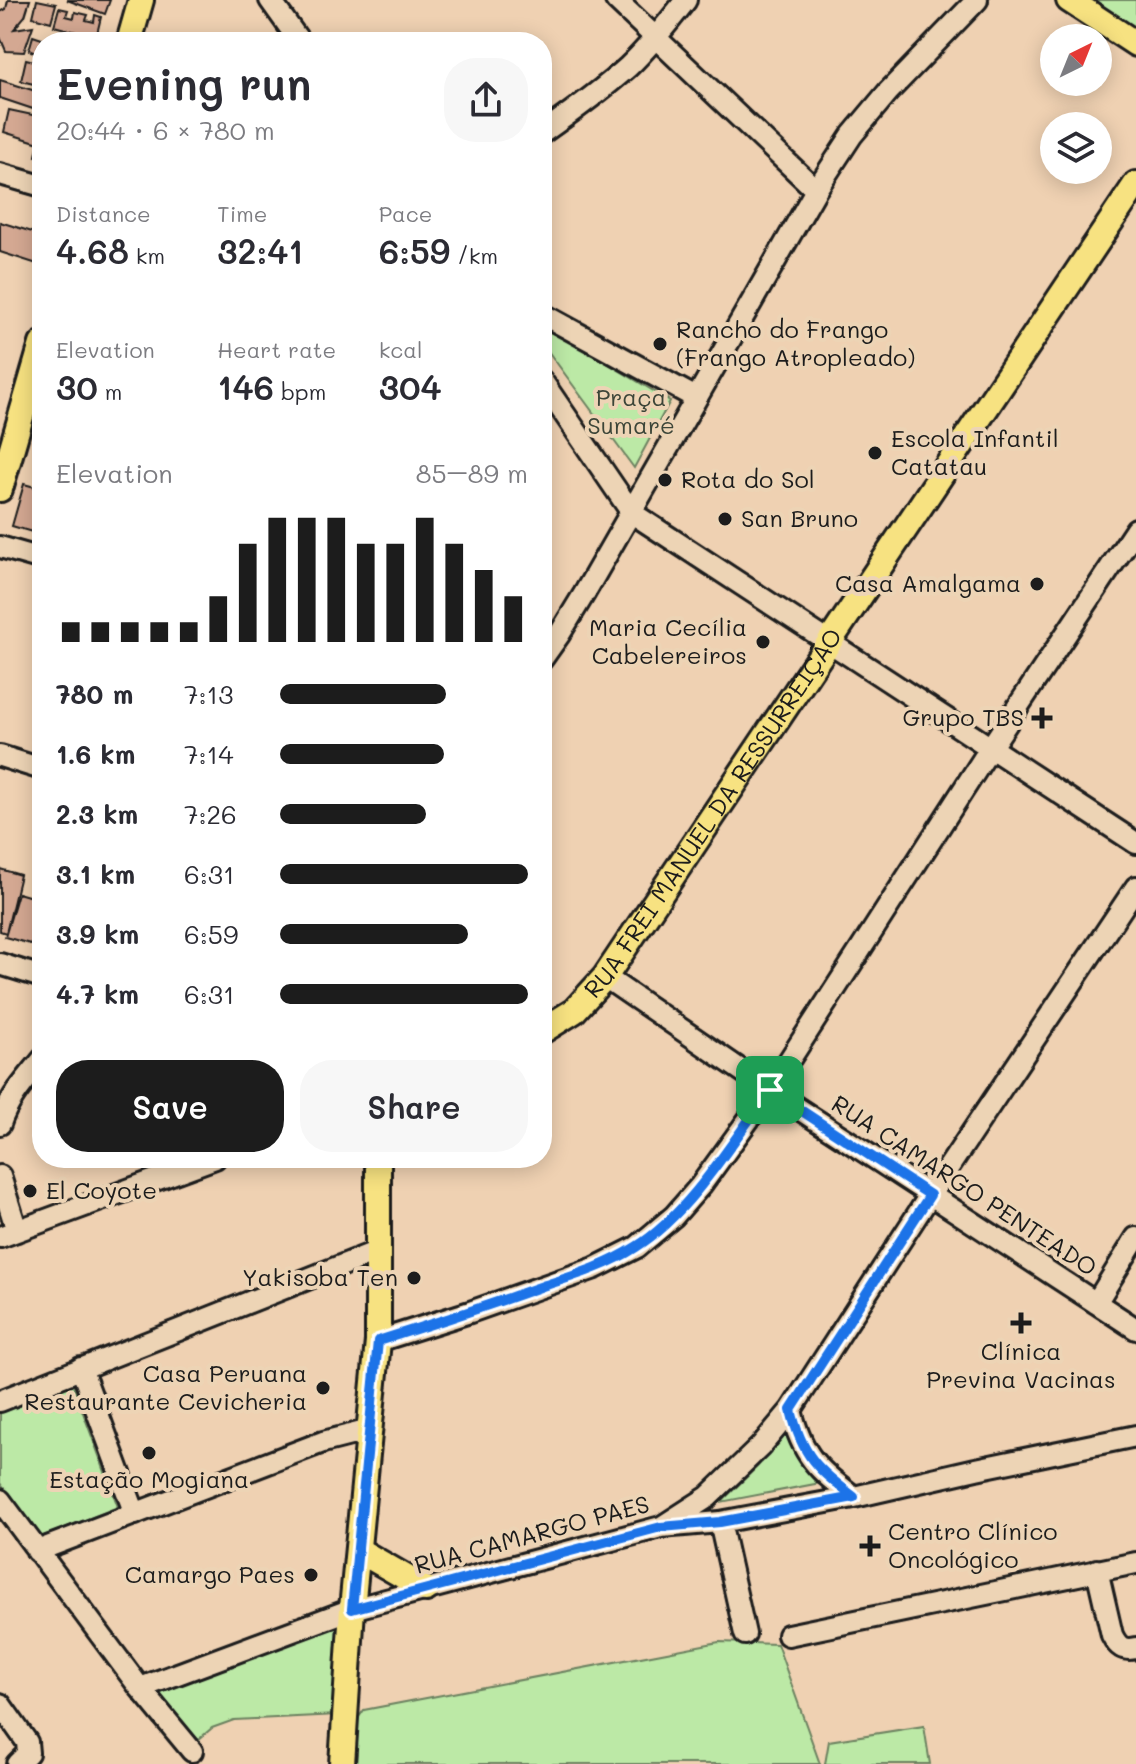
<!DOCTYPE html>
<meta charset="utf-8">
<style>
:root{--surface:#fff;--page:#f7f7f7;--text:#2b2b33;--muted:#7c7c81;--accent:#1c1c1c}
body{margin:0;font-family:Mali,sans-serif;background:var(--page);color:var(--text);height:100vh;display:flex;flex-direction:column;font-size:30px;white-space:nowrap}
*{box-sizing:border-box;margin:0}
p{font-size:26px;color:var(--muted)}
.icon{flex:none;width:44px;height:44px;fill:none;stroke:currentColor;stroke-width:2;stroke-linecap:round;stroke-linejoin:round}
.map{position:relative;flex:1;overflow:hidden}
.drawer{position:absolute;left:32px;top:32px;width:520px;height:1136px;display:flex;flex-direction:column;background:var(--surface);border-radius:32px;box-shadow:0 4px 20px #0003}
.drawer>*{flex:none}
.needle{width:52px;rotate:43deg}
.fabs{position:absolute;left:1040px;top:24px;display:grid;gap:16px}
.fabs a{display:grid;place-items:center;width:72px;height:72px;border-radius:50%;background:var(--surface);box-shadow:0 4px 20px #0003;font-size:40px}
.pin{position:absolute;display:grid;place-items:center;width:68px;height:68px;color:#fff;margin:-34px;border-radius:16px;box-shadow:0 4px 12px #0006}
.round{display:grid;place-items:center;flex:none;width:84px;height:84px;border-radius:32px;background:var(--page)}
.head{display:flex;align-items:center;justify-content:space-between;height:136px;padding:0 24px}
h1{font-size:44px;font-weight:600;line-height:60px}
.figures{display:grid;grid-template-columns:repeat(3,1fr);gap:12px;height:136px;padding:8px 24px}
.figures div{display:grid;align-content:center}
.figures b{font-size:34px;font-weight:600}
.figures small{font-size:22px;font-weight:400}
.figures p{font-size:22px}
.chart{height:224px;padding:16px 24px}
.chart p{display:flex;justify-content:space-between}
.chart svg{width:100%;height:144px;margin-top:8px;stroke:var(--accent);stroke-width:6}
.button{display:flex;gap:16px;margin-top:auto;padding:16px 24px}
.button a{flex:1;height:92px;border-radius:32px;background:var(--accent);color:#fff;font-size:32px;font-weight:600;line-height:92px;text-align:center}
.button a+a{background:var(--page);color:var(--text)}
ul{padding:0 24px;list-style:none;font-size:26px}
li{display:grid;grid-template-columns:128px 96px 1fr;align-items:center;height:60px}
li i{height:20px;border-radius:10px;background:var(--accent)}
.map>svg:first-child{display:block}
.green{fill:#bce9a6;stroke:#6c8261;stroke-width:2}
.building{fill:#d4a892;stroke:#1c1c1c;stroke-width:2}
.lines{fill:none;stroke-linecap:round;stroke-linejoin:round}
.minor-casing{stroke:#1c1c1c;stroke-width:26}
.major-casing{stroke:#1c1c1c;stroke-width:30}
.minor{stroke:#edd4b5;stroke-width:20}
.major{stroke:#f7e281;stroke-width:24}
.route-casing{stroke:#fff;stroke-width:16}
.route{stroke:#1a73e8;stroke-width:10}
.poi-dot{fill:#1c1c1c;stroke:#edd4b5;stroke-width:3}
.labels{text-anchor:middle;stroke-width:8;stroke-linejoin:round;paint-order:stroke}
.poi-label{font-size:24px;fill:#1c1c1c;stroke:#edd4b5;text-anchor:start}
.park-label{font-size:24px;fill:#3c4538;stroke:#edd4b5}
.street-label{font-size:24px;fill:#1c1c1c;stroke:#edd4b5}
</style>
<div class="map">
<svg width="1136" height="1764" viewBox="0 0 1136 1764">
<rect width="100%" height="100%" fill="#efd1b2"/>
<filter id="ink" filterUnits="userSpaceOnUse"><feTurbulence type="fractalNoise" baseFrequency=".0125" numOctaves="2"/><feDisplacementMap in="SourceGraphic" scale="16" xChannelSelector="R" yChannelSelector="G"/><feConvolveMatrix kernelMatrix="1 2 1 2 8 2 1 2 1" color-interpolation-filters="sRGB"/></filter>
<g filter="url(#ink)">
<path class="green" d="M1076,0H1136V39Z
M542,324L670,401L634,468L542,343Z
M72,1383L118,1507L39,1538L0,1483V1410Z
M785,1432L799,1460L820,1483L721,1502L758,1466Z
M349,1618L337,1715L234,1720L212,1728L198,1740L158,1692Z
M719,1642L777,1644L820,1764H343L345,1737L364,1710Z
M924,1726L930,1764H825L829,1741Z"/>
<path class="building" d="M8,0H30L25,16L14,29L33,26L24,52L6,51L0,37V12L6,9Z
M37,0L56,4L51,22L33,17Z
M67,0H110L105,14Z
M59,8L68,10L66,16L74,18L75,12L88,15L86,20L94,22L95,15L101,17L95,42L83,39L84,34L54,26Z
M33,36L45,40L42,42L39,55L29,50Z
M26,59L42,63V86L21,81Z
M0,80L42,93V112L0,98Z
M9,110L42,117V157L36,156L39,143L4,132Z
M0,222L42,235V245L37,264L0,252Z
M24,484L42,489V535L12,526Z
M0,869L20,875L6,933L0,931Z
M18,893L42,900V926L34,945L5,937Z"/>
<g class="lines">
<g class="minor-casing">
<path id="minor" d="M270,0L300,42
M616,0L816,190
M542,133C572,112 601,91 628,67C649,47 668,23 686,0
M0,174L42,186
M542,314L696,398
M542,381L632,513L1136,843
M0,547L42,559
M542,659L559,635L584,594L816,190L852,135L888,92L977,0
M0,756L42,769
M0,964L42,977
M605,977L770,1090L1136,1329
M0,1124C8,1099 26,1080 42,1060
M0,1176L17,1231
M0,1237L215,1158
M1096,1303L1136,1238
M378,1341L470,1312L595,1268L637,1247L674,1216L701,1185L770,1090L991,747L1136,529
M81,1368L135,1514
M0,1401L378,1251
M791,1410C802,1456 818,1470 854,1497
M0,1500L140,1688L192,1751
M720,1522L745,1634
M663,1526L708,1497L760,1447L791,1410L930,1195L1136,887
M37,1551L323,1442L370,1430
M1097,1570L1112,1635C1118,1647 1123,1651 1136,1648
M788,1635L1136,1563
M140,1688L352,1609L661,1527L720,1522L854,1497L976,1469L1136,1436
M0,1704L27,1742L28,1753L17,1764"/>
</g>
<g class="major-casing">
<g id="major">
<path d="M1069,0L1136,44"/>
<path d="M129,42L141,0"/>
<path d="M0,489L42,344"/>
<path id="s1" d="M542,1031L574,1011L605,977L1136,184"/>
<path d="M358,1550L426,1589"/>
<path d="M342,1764L352,1609L378,1341V1158"/>
</g>
</g>
<use href="#minor" class="minor"/>
<use href="#major" class="major"/>
</g>
</g>
<g class="lines" filter="url(#ink)">
<g class="route-casing">
<path id="route" d="M770,1090L930,1195L791,1410C802,1456 818,1470 854,1497L720,1522L661,1527L352,1609L378,1341C433,1324 487,1306 540,1287C573,1276 607,1266 636,1247C689,1214 733,1141 770,1090Z"/>
</g>
<use href="#route" class="route"/>
</g>
<g class="poi-dot">
<circle cx="660" cy="344" r="8"/>
<circle cx="875" cy="453" r="8"/>
<circle cx="665" cy="480" r="8"/>
<circle cx="725" cy="519" r="8"/>
<circle cx="1037" cy="584" r="8"/>
<circle cx="763" cy="642" r="8"/>
<path d="M1038 706h8v8h8v8h-8v8h-8v-8h-8v-8h8z"/>
<circle cx="30" cy="1191" r="8"/>
<circle cx="414" cy="1278" r="8"/>
<path d="M1017 1311h8v8h8v8h-8v8h-8v-8h-8v-8h8z"/>
<circle cx="323" cy="1388" r="8"/>
<circle cx="149" cy="1453" r="8"/>
<path d="M866 1534h8v8h8v8h-8v8h-8v-8h-8v-8h8z"/>
<circle cx="311" cy="1575" r="8"/>
</g>
<g class="labels">
<g class="poi-label">
<text x="676" y="338">Rancho do Frango<tspan x="676" dy="28">(Frango Atropleado)</tspan></text>
<text x="891" y="447">Escola Infantil<tspan x="891" dy="28">Catatau</tspan></text>
<text x="681" y="488">Rota do Sol</text>
<text x="741" y="527">San Bruno</text>
<text x="1021" y="592" text-anchor="end">Casa Amalgama</text>
<text x="747" y="636" text-anchor="end">Maria Cecília<tspan x="747" dy="28">Cabelereiros</tspan></text>
<text x="1024" y="726" text-anchor="end">Grupo TBS</text>
<text x="46" y="1199">El Coyote</text>
<text x="398" y="1286" text-anchor="end">Yakisoba Ten</text>
<text x="1021" y="1360" text-anchor="middle">Clínica<tspan x="1021" dy="28">Previna Vacinas</tspan></text>
<text x="307" y="1382" text-anchor="end">Casa Peruana<tspan x="307" dy="28">Restaurante Cevicheria</tspan></text>
<text x="149" y="1488" text-anchor="middle">Estação Mogiana</text>
<text x="888" y="1540">Centro Clínico<tspan x="888" dy="28">Oncológico</tspan></text>
<text x="295" y="1583" text-anchor="end">Camargo Paes</text>
</g>
<g class="park-label">
<text x="631" y="406">Praça<tspan x="631" dy="28">Sumaré</tspan></text>
</g>
<g class="street-label">
<text dy="8" stroke="none"><textPath href="#s1" startOffset="280">RUA FREI MANUEL DA RESSURREIÇÃO</textPath></text>
<text transform="translate(964 1186) rotate(33)" y="8">RUA CAMARGO PENTEADO</text>
<text transform="translate(532 1535) rotate(-15)" y="8">RUA CAMARGO PAES</text>
</g>
</g>
</svg>
<div class="fabs">
<a><svg class="needle" viewBox="-14 -14 28 28"><path d="M0-13l5 13h-10z" fill="#e53935"/><path d="M0 13l5-13h-10z" fill="#7c7c81"/></svg></a>
<a><svg class="icon" aria-label="layers" viewBox="0 0 24 24"><path d="M12 4l9 5-9 5-9-5zM3 14l9 5 9-5"/></svg></a>
</div>
<div class="pin" style="left:770px;top:1090px;background:#1e9e55"><svg class="icon" aria-label="arrive" viewBox="0 0 24 24"><path d="M6 21V4h12l-3 4 3 4H6"/></svg></div>
<section class="drawer">
<div class="head"><div><h1>Evening run</h1><p>20:44 · 6 × 780 m</p></div><a class="round"><svg class="icon" aria-label="share" viewBox="0 0 24 24"><path d="M12 15V3M7 8l5-5 5 5M5 13v7h14v-7"/></svg></a></div>
<div class="figures">
<div><p>Distance</p><b>4.68<small> km</small></b></div>
<div><p>Time</p><b>32:41</b></div>
<div><p>Pace</p><b>6:59<small> /km</small></b></div>
</div>
<div class="figures">
<div><p>Elevation</p><b>30<small> m</small></b></div>
<div><p>Heart rate</p><b>146<small> bpm</small></b></div>
<div><p>kcal</p><b>304</b></div>
</div>
<div class="chart"><p><span>Elevation</span>85–89 m</p>
<svg viewBox="0 0 160 44" preserveAspectRatio="none"><path d="M5 44V38M15 44V38M25 44V38M35 44V38M45 44V38M55 44V30M65 44V14M75 44V6M85 44V6M95 44V6M105 44V14M115 44V14M125 44V6M135 44V14M145 44V22M155 44V30"/></svg>
</div>
<ul>
<li><b>780 m</b>7:13<i style="width:67%"></i></li>
<li><b>1.6 km</b>7:14<i style="width:66%"></i></li>
<li><b>2.3 km</b>7:26<i style="width:59%"></i></li>
<li><b>3.1 km</b>6:31<i style="width:100%"></i></li>
<li><b>3.9 km</b>6:59<i style="width:76%"></i></li>
<li><b>4.7 km</b>6:31<i style="width:100%"></i></li>
</ul>
<div class="button"><a>Save</a><a>Share</a></div>
</section>
</div>
